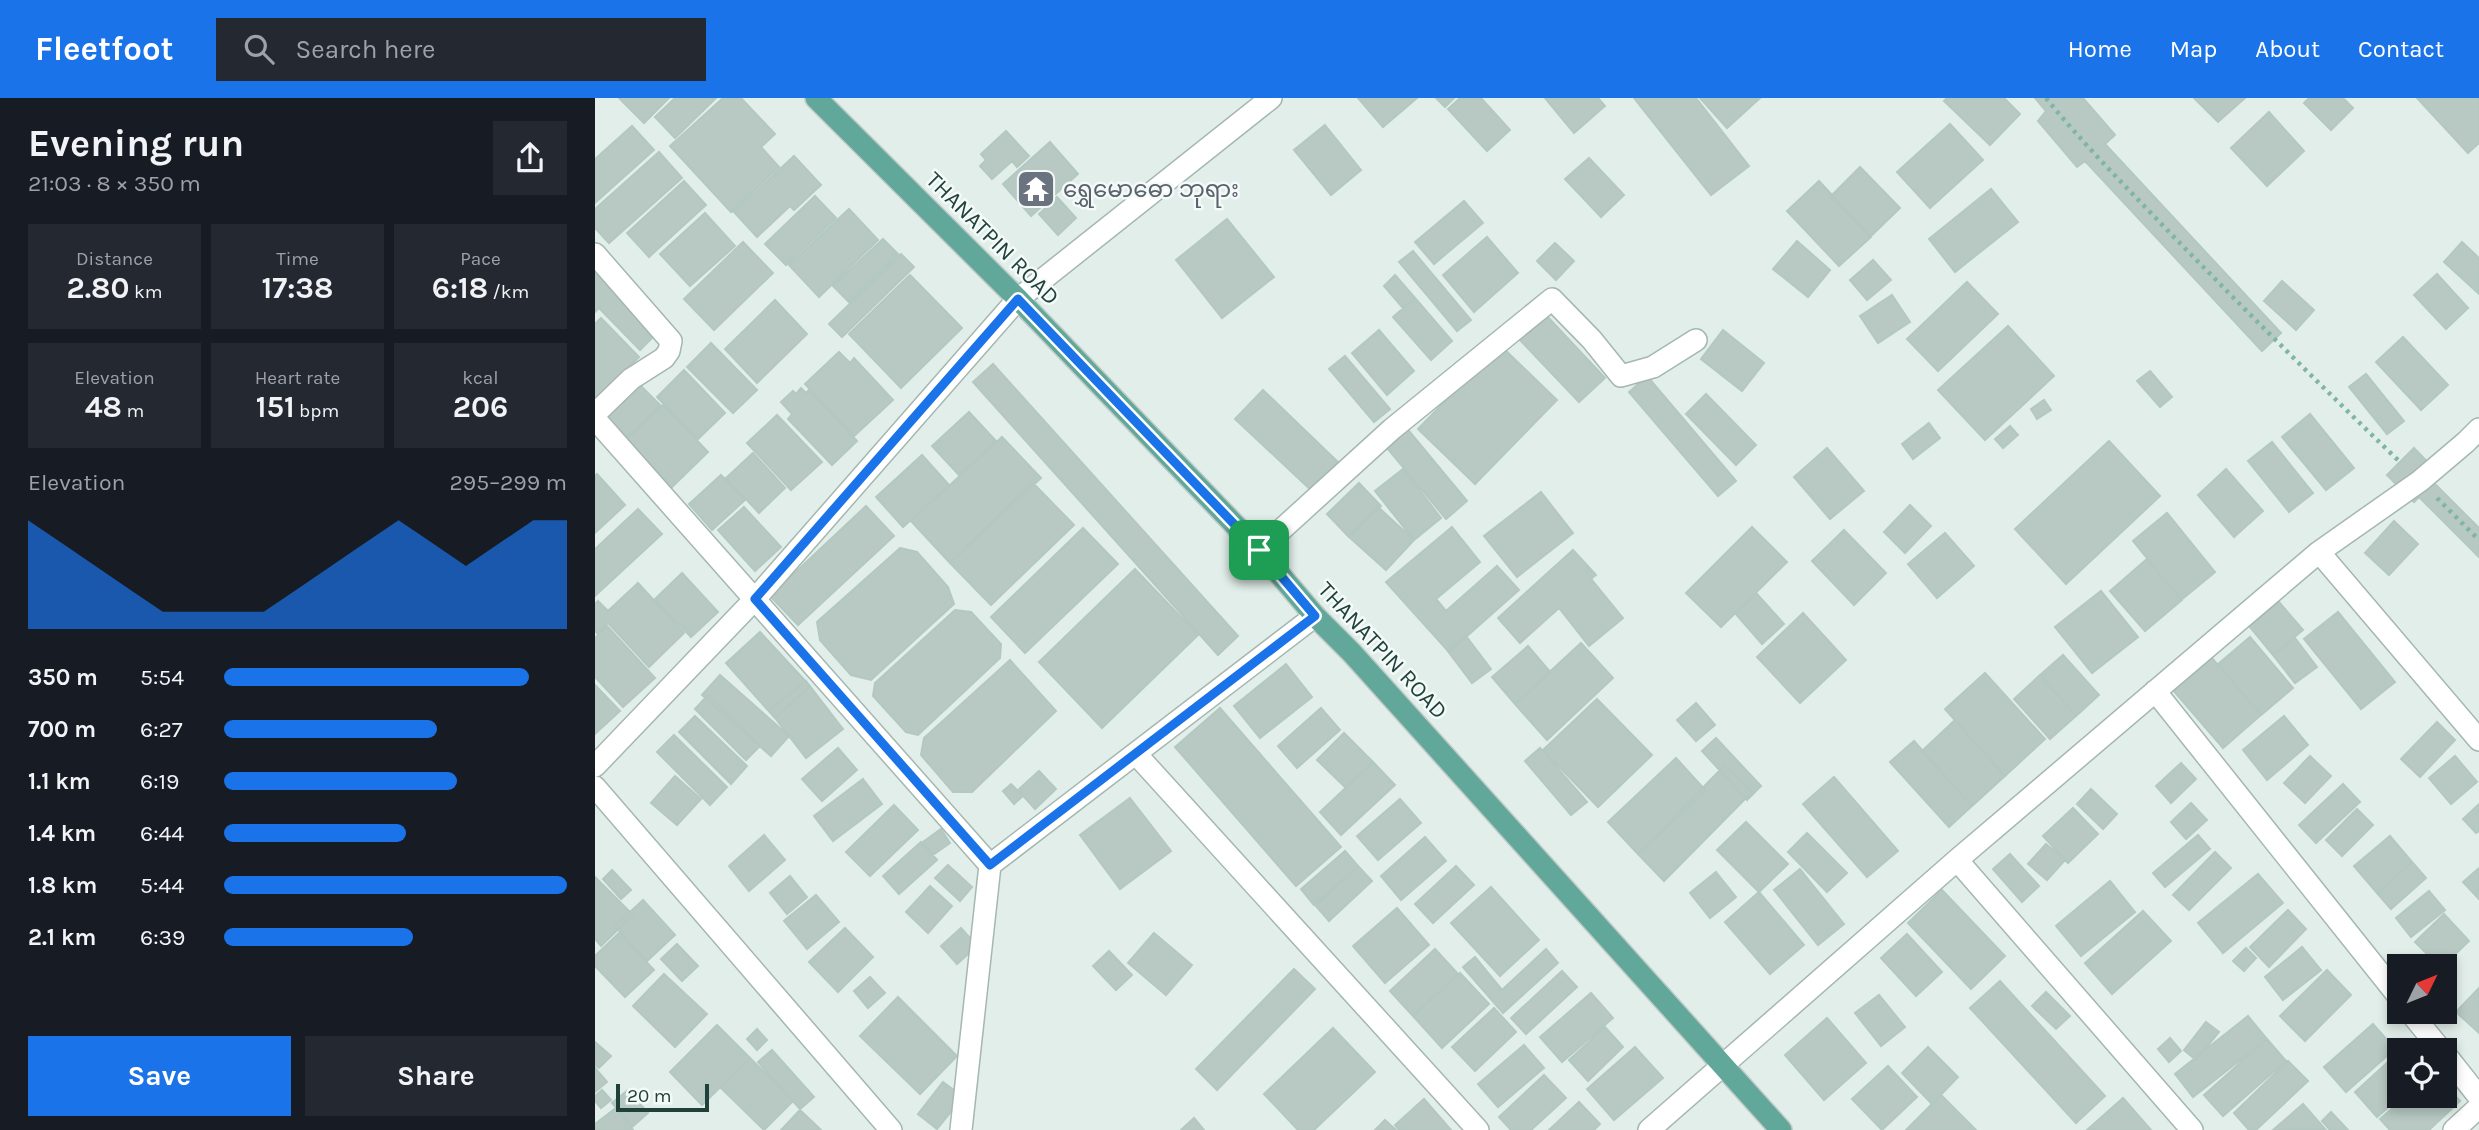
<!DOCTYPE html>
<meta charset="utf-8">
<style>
:root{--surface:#171b24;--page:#242831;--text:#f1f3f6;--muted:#9ea1a6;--accent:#1a73e8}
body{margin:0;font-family:Karla,"Noto Sans Myanmar",sans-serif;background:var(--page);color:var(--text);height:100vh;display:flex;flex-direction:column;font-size:26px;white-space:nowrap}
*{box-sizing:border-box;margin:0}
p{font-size:23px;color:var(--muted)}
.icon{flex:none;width:38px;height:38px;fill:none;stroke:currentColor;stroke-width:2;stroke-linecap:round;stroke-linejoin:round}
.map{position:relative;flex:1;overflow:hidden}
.drawer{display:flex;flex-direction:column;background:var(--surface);width:595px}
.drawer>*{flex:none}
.needle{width:46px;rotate:47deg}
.tools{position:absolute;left:1792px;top:856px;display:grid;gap:14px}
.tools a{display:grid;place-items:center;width:70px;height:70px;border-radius:0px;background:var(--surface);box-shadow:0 4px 10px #0003;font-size:35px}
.scale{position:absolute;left:21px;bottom:18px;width:93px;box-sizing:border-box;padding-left:7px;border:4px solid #20413a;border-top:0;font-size:19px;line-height:24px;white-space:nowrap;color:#20413a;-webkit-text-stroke:5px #f3faf7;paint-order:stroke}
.pin{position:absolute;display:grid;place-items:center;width:60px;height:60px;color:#fff;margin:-30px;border-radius:14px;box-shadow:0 4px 10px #0006}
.round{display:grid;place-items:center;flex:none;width:74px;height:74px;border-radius:0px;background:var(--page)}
.overview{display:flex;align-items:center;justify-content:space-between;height:119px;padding:0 28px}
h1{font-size:38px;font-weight:700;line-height:52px}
.stats{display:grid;grid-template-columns:repeat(3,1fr);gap:10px;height:119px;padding:7px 28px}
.stats div{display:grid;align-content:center;border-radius:0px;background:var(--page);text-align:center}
.stats b{font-size:30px;font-weight:700}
.stats small{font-size:19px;font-weight:400}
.stats p{font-size:19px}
.chart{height:196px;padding:14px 28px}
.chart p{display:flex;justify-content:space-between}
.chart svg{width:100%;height:126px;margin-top:7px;fill:var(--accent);opacity:.7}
.cta{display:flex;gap:14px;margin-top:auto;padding:14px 28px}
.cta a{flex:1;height:80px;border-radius:0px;background:var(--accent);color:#fff;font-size:28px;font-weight:700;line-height:80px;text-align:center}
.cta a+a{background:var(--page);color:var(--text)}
ul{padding:0 28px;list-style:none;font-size:23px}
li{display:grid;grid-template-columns:112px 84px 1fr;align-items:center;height:52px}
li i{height:18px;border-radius:9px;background:var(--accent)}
header{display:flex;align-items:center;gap:42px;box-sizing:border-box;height:98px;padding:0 35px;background:var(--accent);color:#fff}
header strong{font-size:33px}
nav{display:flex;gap:38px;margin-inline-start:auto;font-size:24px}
.search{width:490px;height:63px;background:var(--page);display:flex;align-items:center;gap:18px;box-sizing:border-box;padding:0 24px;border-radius:0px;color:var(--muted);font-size:26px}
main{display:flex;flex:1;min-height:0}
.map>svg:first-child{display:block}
.building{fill:#b7c9c2;stroke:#b3c8c1;stroke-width:2}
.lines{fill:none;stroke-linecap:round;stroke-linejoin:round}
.minor-casing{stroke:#a4b7b1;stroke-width:24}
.major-casing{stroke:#c1cac8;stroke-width:24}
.path{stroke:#7fb4a7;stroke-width:4.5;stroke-dasharray:3.5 5;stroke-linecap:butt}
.minor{stroke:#fff;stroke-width:21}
.major{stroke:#62a89a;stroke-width:21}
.route-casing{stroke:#fff;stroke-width:14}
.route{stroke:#1a73e8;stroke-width:9}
.labels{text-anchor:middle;stroke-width:5;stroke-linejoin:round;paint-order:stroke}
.worship-label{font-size:23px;fill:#5b616d;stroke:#f3faf7;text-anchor:start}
.street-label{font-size:23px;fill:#20413a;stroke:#f3faf7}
</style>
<header>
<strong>Fleetfoot</strong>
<div class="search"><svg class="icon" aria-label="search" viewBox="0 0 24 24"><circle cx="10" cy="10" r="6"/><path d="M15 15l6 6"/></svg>Search here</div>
<nav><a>Home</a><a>Map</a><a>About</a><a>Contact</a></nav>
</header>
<main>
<section class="drawer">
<div class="overview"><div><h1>Evening run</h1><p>21:03 · 8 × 350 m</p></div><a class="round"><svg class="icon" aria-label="share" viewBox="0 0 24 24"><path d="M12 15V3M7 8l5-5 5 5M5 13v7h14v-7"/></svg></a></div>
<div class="stats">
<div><p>Distance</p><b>2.80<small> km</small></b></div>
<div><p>Time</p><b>17:38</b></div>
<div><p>Pace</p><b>6:18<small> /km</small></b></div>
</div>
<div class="stats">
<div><p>Elevation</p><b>48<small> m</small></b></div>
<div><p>Heart rate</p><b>151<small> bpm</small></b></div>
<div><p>kcal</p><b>206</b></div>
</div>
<div class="chart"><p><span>Elevation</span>295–299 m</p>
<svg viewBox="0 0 160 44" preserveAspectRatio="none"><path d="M0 44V6L10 14L20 22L30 30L40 38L50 38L60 38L70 38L80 30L90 22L100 14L110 6L120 14L130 22L140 14L150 6L160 6V44z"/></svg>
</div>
<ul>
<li><b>350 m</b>5:54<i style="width:89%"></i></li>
<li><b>700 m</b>6:27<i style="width:62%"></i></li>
<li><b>1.1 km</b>6:19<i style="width:68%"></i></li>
<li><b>1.4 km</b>6:44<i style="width:53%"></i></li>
<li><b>1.8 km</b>5:44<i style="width:100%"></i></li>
<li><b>2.1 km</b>6:39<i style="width:55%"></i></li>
</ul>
<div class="cta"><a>Save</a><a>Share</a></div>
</section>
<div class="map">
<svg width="1884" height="1032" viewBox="0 0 1884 1032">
<rect width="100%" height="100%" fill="#e2eee9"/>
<path class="building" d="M24,0H74L49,25Z
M80,0H121L80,40L60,19Z
M128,0H146L180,36L166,49L184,69L136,114L75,48Z
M763,0H822L788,29Z
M841,0H859L850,9Z
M865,0H886L915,32L892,53L853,11Z
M950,0H1003L1010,8L979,35Z
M1039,0H1101L1154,68L1116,97Z
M1105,0H1165L1132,30Z
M1352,0H1409L1425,16L1395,47L1349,3Z
M1440,0H1488L1520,37L1510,46L1686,235L1667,253L1490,63L1482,69L1443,23L1451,13Z
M1599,0H1650L1623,24Z
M1714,0H1748L1758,10L1736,32L1709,5Z
M1822,0H1884V45L1873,55Z
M1674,14L1709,53L1672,88L1636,50Z
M1355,26L1388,62L1335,110L1302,74Z
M730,27L766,72L736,97L699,52Z
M37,28L59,52L0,105V61Z
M411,33L434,58L422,69L417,63L397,81L385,68L391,62L386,56Z
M455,44L483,76L436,118L408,86Z
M64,54L87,80L14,145L0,130V111Z
M199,58L226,87L199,112L195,108L162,139L139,114Z
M994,60L1029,97L1006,119L970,81Z
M1265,69L1305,110L1275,139L1236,98Z
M89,83L111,107L54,159L32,135Z
M1224,83L1276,139L1244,168L1192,113Z
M1396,91L1423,124L1360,174L1334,141Z
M220,98L241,120L191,167L170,146Z
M462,99L481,120L463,137L444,116Z
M869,103L888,125L839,166L820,144Z
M254,111L283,142L224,199L194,167Z
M110,115L140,148L95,188L65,156Z
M632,121L679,179L627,220L581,162Z
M892,139L923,175L879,214L848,177Z
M288,141L303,156L254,204L238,188Z
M1202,143L1235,172L1213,199L1178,171Z
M148,144L178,175L119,232L89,201Z
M1867,144L1884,160V196L1849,164Z
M960,145L979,163L961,182L942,163Z
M818,153L876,222L862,233L804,164Z
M306,156L319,169L247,239L234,226Z
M1278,162L1296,182L1272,202L1255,182Z
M0,174L61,236L45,252L4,210L0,214Z
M1842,176L1873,210L1851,231L1819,197Z
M315,177L367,230L306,290L254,236Z
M800,177L820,200L808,210L789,188Z
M1687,183L1719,212L1701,232L1669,203Z
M1372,184L1403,216L1343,273L1312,241Z
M1297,197L1315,224L1283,245L1265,218Z
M820,200L857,243L836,262L798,219Z
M180,202L212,236L162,285L130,251Z
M950,216L1010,280L984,304L924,241Z
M6,220L44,259L0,303V226Z
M1413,228L1459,278L1390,342L1343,292Z
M784,232L819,273L792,297L757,255Z
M1128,232L1169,265L1147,293L1106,261Z
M1808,239L1853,287L1826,312L1781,264Z
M116,245L162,292L138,315L92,269Z
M905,247L962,302L880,386L823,331Z
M244,254L255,265L259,260L298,302L259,338L210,286Z
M750,258L795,311L779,324L734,271Z
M398,266L643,538L623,557L378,284Z
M89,272L130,315L103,341L62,299Z
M1555,273L1577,299L1565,309L1542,283Z
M1771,276L1809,323L1792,336L1754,289Z
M1052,278L1141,383L1123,398L1034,294Z
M41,283L65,307L29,342L6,317Z
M206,290L211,295L214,292L262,343L237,367L193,321L197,316L186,304L198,293L201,296Z
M668,292L744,365L717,393L640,321Z
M1111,296L1161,347L1141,367L1091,316Z
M1449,302L1456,312L1442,321L1436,311Z
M68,307L113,354L75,391L30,343Z
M374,314L401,343L364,377L337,348Z
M1715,316L1759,370L1731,392L1687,339Z
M182,317L227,364L196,392L152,345Z
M1334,325L1345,340L1318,361L1307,346Z
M809,327L872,403L851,421L788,345Z
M1415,328L1423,337L1408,350L1400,341Z
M407,339L446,380L355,465L316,423Z
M1514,343L1565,398L1471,486L1420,431Z
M1677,344L1718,395L1694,414L1653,363Z
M1232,350L1269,393L1235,421L1199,379Z
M1819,350L1846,378L1839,385L1884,430V459L1824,399L1819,404L1792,377Z
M158,355L190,390L164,415L131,380Z
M327,357L354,387L308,429L281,399Z
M808,371L846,420L819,442L780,393Z
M1631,371L1668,413L1639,439L1603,397Z
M2,376L30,407L0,435V378Z
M126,377L150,402L117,432L94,406Z
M437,384L479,427L396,507L355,465Z
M764,385L786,408L754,439L732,416Z
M946,394L978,435L922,479L889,438Z
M1315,407L1336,428L1310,455L1289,434Z
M271,408L299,438L203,527L175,498Z
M782,408L819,442L791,472L754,439Z
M149,409L186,449L160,473L123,432Z
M43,411L67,436L0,498V451Z
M1572,415L1620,474L1586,502L1538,443Z
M1799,423L1823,446L1794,477L1770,455Z
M857,429L885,464L841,501L851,513L902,468L924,492L854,554L791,484Z
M1157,429L1192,464L1126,529L1091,495Z
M488,430L523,466L430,555L396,519Z
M1249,432L1291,475L1259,507L1217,463Z
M1350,435L1379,468L1342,500L1313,466Z
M305,450L322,454L353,489L359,506L276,582L256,577L225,542L222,524Z
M978,452L1001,477L996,481L1028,520L994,548L964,510L925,545L903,520Z
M1552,461L1587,502L1550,533L1515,493Z
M540,471L603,537L507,630L444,564Z
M87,475L123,514L96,539L60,501Z
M43,485L89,535L54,569L13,525L2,535L0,533V506L3,503L13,513Z
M1506,493L1543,539L1497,575L1460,529Z
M1162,496L1189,526L1167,546L1140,515Z
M1684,504L1708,532L1678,557L1654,528Z
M360,512L376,514L406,546L405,560L323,637L311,634L278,598L280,585Z
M1743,514L1800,584L1766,611L1709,541Z
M1208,515L1251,562L1205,605L1162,559Z
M12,528L60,580L28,609L0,579V540Z
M165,534L215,588L180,620L131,565Z
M871,538L896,571L877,585L852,552Z
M1655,539L1698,590L1666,617L1623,566Z
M1700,540L1722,569L1700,585L1678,557Z
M986,545L1018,580L952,642L920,606Z
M933,548L956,575L920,606L897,579Z
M1468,557L1504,597L1481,618L1445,577Z
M1616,559L1666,617L1628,650L1578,592Z
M415,562L461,613L377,694H358L326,657L329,640Z
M691,566L717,599L665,640L639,608Z
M1390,575L1450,641L1410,678L1350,611Z
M125,577L194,638L176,658L107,597Z
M1445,577L1481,618L1455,641L1419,601Z
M211,583L248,631L211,660L174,612Z
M0,587L25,613L0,636Z
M113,597L165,648L151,662L100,611Z
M1002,601L1057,657L1003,709L948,652Z
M1101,605L1120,627L1101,643L1082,622Z
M625,610L746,749L701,788L580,649Z
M726,610L745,632L702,670L683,648Z
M100,618L152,668L136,686L84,634Z
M1689,618L1713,647L1672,682L1648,652Z
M1360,622L1410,678L1377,708L1327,653Z
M1842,624L1860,642L1825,679L1806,661Z
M749,635L778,664L751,690L722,662Z
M79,637L132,689L115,707L62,654Z
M1121,640L1166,688L1152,702L1107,653Z
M1319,643L1377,708L1354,729L1295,664Z
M243,650L262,672L227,703L207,681Z
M945,650L992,704L976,717L930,663Z
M1715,658L1736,678L1710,705L1689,685Z
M1860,658L1882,684L1856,706L1834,680Z
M1081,660L1111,693L1043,756L1013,724Z
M778,664L800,687L746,737L725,714Z
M1586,665L1601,681L1576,705L1561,688Z
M1130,667L1157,694L1069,783L1043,756Z
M444,673L461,691L440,711L423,692Z
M80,678L106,701L82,727L56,705Z
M1239,679L1303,753L1272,779L1208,706Z
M268,681L287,706L238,743L219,718Z
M416,686L428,698L419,706L408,693Z
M1748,686L1765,704L1721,745L1704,727Z
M1496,691L1522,716L1508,731L1482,706Z
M535,700L576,753L525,791L485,737Z
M805,701L826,725L783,762L762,738Z
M1596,705L1612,722L1591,741L1576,724Z
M1884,706V733L1881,735L1868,721Z
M299,707L323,732L275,778L251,754Z
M1478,710L1503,736L1473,765L1448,738Z
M1762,711L1778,727L1747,758L1731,742Z
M1151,724L1193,766L1164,794L1122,752Z
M346,731L355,745L338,757L328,744Z
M1212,735L1252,775L1232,794L1193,754Z
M169,737L190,762L154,793L134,768Z
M1603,737L1615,751L1570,789L1558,775Z
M1795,738L1817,764L1782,795L1759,768Z
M830,739L851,763L806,802L786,778Z
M326,744L342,762L304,796L288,778Z
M1451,746L1470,762L1452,782L1433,766Z
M750,753L763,768L719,807L706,791Z
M1620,754L1636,770L1594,812L1578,797Z
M1415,756L1444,788L1427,804L1398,771Z
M1817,764L1831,780L1796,811L1782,795Z
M353,767L377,789L365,803L340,780Z
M763,768L777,783L734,823L721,808Z
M861,768L879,787L838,825L820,806Z
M1884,770V801L1868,784Z
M1205,771L1249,826L1223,847L1179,792Z
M17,772L36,792L26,801L8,781Z
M1121,774L1141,799L1115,820L1095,795Z
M1663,776L1688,805L1628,855L1603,825Z
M195,778L212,799L192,816L175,795Z
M0,779L38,817L6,848L0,841Z
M1515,783L1540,814L1486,858L1461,828Z
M335,788L357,808L333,835L311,814Z
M896,789L944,842L905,878L856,825Z
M1347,792L1410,858L1376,891L1313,825Z
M1834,793L1850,812L1816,839L1801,820Z
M1164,794L1209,847L1175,876L1130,824Z
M221,797L244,824L212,851L189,823Z
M48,802L80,837L52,863L20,828Z
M802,810L834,847L790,885L758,848Z
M1693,812L1711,831L1674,869L1655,849Z
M1548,813L1576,843L1517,896L1490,865Z
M1849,816L1874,843L1848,868H1844L1820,844Z
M250,830L278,859L243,894L214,864Z
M366,830L382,848L362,866L346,848Z
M24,835L59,872L30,899L0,868V858Z
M559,835L597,867L571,897L533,865Z
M1312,836L1347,874L1321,898L1286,860Z
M82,846L103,868L87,883L66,861Z
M1707,849L1726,872L1688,902L1670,879Z
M1651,850L1661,860L1649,873L1638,863Z
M840,851L863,876L818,918L795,893Z
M951,851L963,865L908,915L868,869L880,859L907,892Z
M514,853L537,877L521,892L498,868Z
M699,871L720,891L622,992L601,971Z
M1732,872L1756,897L1710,943L1685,918Z
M967,873L982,889L931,936L916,920Z
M865,875L894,906L847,950L818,918Z
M69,876L112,916L80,949L38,908Z
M275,879L290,895L273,910L259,893Z
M1405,883L1510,998L1481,1025L1375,910Z
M1884,890V935L1861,914Z
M1451,894L1475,918L1461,931L1437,908Z
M996,895L1018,920L967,964L945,939Z
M1284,897L1310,929L1286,948L1260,915Z
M303,899L362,958L325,996L265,938Z
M899,910L921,934L880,973L857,949Z
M1653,918L1672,941L1598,999L1580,976Z
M1232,920L1271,965L1229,1002L1190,957Z
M1611,924L1624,934L1601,962L1589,952Z
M1778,926L1800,951L1751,994L1729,969Z
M122,927L155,960L107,1007L75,974Z
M1010,929L1028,949L993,983L974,962Z
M738,930L780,974L719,1032H703L669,996Z
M162,931L172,942L162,952L152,941Z
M1575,940L1586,953L1574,964L1563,951Z
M1672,941L1691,963L1628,1018L1609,997Z
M0,944L16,958L4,970L0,967Z
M929,947L949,970L903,1009L883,986Z
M1040,949L1068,980L1019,1022L992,991Z
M1333,949L1363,979L1337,1006L1307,975Z
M177,952L219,999L205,1011L163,964Z
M1804,954L1806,998L1782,1019L1760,994Z
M155,960L198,1003L169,1032L125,989Z
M1693,963L1713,983L1661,1032H1654L1639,1015Z
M1293,968L1322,999L1287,1032L1257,1001Z
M0,970L12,984L0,994Z
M949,977L971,1000L936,1032H916L904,1019Z
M348,984L368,999L342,1031L323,1016Z
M1850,987L1865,1003L1834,1032H1795L1785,1021L1811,998H1850Z
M7,992L16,1002L6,1010L0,1003V998Z
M33,992L53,1015L37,1029L17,1005Z
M1346,997L1381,1032H1311Z
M1528,1000L1556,1032H1492Z
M829,1001L856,1032H804L800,1027Z
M984,1004L1005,1026L999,1032H954Z
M1708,1006L1730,1031L1678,1032Z
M21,1010L38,1032H0V1026Z
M205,1012L226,1032H186Z
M1736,1014L1753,1032H1735L1727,1023Z
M599,1020L609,1032H586Z
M790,1022L801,1032H780Z"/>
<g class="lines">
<g class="minor-casing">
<path id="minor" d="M0,156L76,243L74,253L69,260L36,281L0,316
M0,321L395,767L366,1032
M664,452L797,331L957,201L997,242L1026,278L1058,269L1101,242
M1724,454L1884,642
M1560,593L1804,899
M541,656L883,1032
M0,668L160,501L423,201L676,0
M0,689L296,1032
M1362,762L1597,1032
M395,767L720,518
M1815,914L1846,952
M1850,956L1884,999
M1054,1032L1362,762L1724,454L1825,383L1871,344L1884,331
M1859,1032L1884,1009"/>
</g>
<g class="major-casing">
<path id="major" d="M221,0L423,201L664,452L720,518L757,555L1186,1032"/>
</g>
<path class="path" d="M1451,0C1490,48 1534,92 1577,137C1652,214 1728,290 1806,365
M1842,400L1884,442"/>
<use href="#minor" class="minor"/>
<use href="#major" class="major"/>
</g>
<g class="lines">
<g class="route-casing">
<path id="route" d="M423,201L664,452L720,518L395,767L160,501Z"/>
</g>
<use href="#route" class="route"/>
</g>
<defs>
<g id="temple-square" transform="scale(2.0125)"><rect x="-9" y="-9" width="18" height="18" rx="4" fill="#6b7280" stroke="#f3faf7"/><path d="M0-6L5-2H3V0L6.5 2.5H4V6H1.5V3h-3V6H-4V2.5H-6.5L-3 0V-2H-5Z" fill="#fff"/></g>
</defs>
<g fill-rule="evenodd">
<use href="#temple-square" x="441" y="91"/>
</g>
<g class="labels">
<g class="worship-label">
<text x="468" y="99">ရွှေမောဓော ဘုရား</text>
</g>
<g class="street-label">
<text transform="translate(398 140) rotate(45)" y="8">THANATPIN ROAD</text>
<text transform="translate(788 552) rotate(47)" y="8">THANATPIN ROAD</text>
</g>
</g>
</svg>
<div class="tools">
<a><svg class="needle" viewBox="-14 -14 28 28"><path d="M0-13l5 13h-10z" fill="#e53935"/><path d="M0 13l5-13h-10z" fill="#9ea1a6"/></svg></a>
<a><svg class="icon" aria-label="locate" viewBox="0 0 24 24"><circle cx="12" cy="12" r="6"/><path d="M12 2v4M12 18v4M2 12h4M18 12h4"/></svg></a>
</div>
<div class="scale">20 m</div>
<div class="pin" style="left:664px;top:452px;background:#1e9e55"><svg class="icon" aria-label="arrive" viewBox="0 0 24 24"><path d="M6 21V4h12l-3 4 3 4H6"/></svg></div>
</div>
</main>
